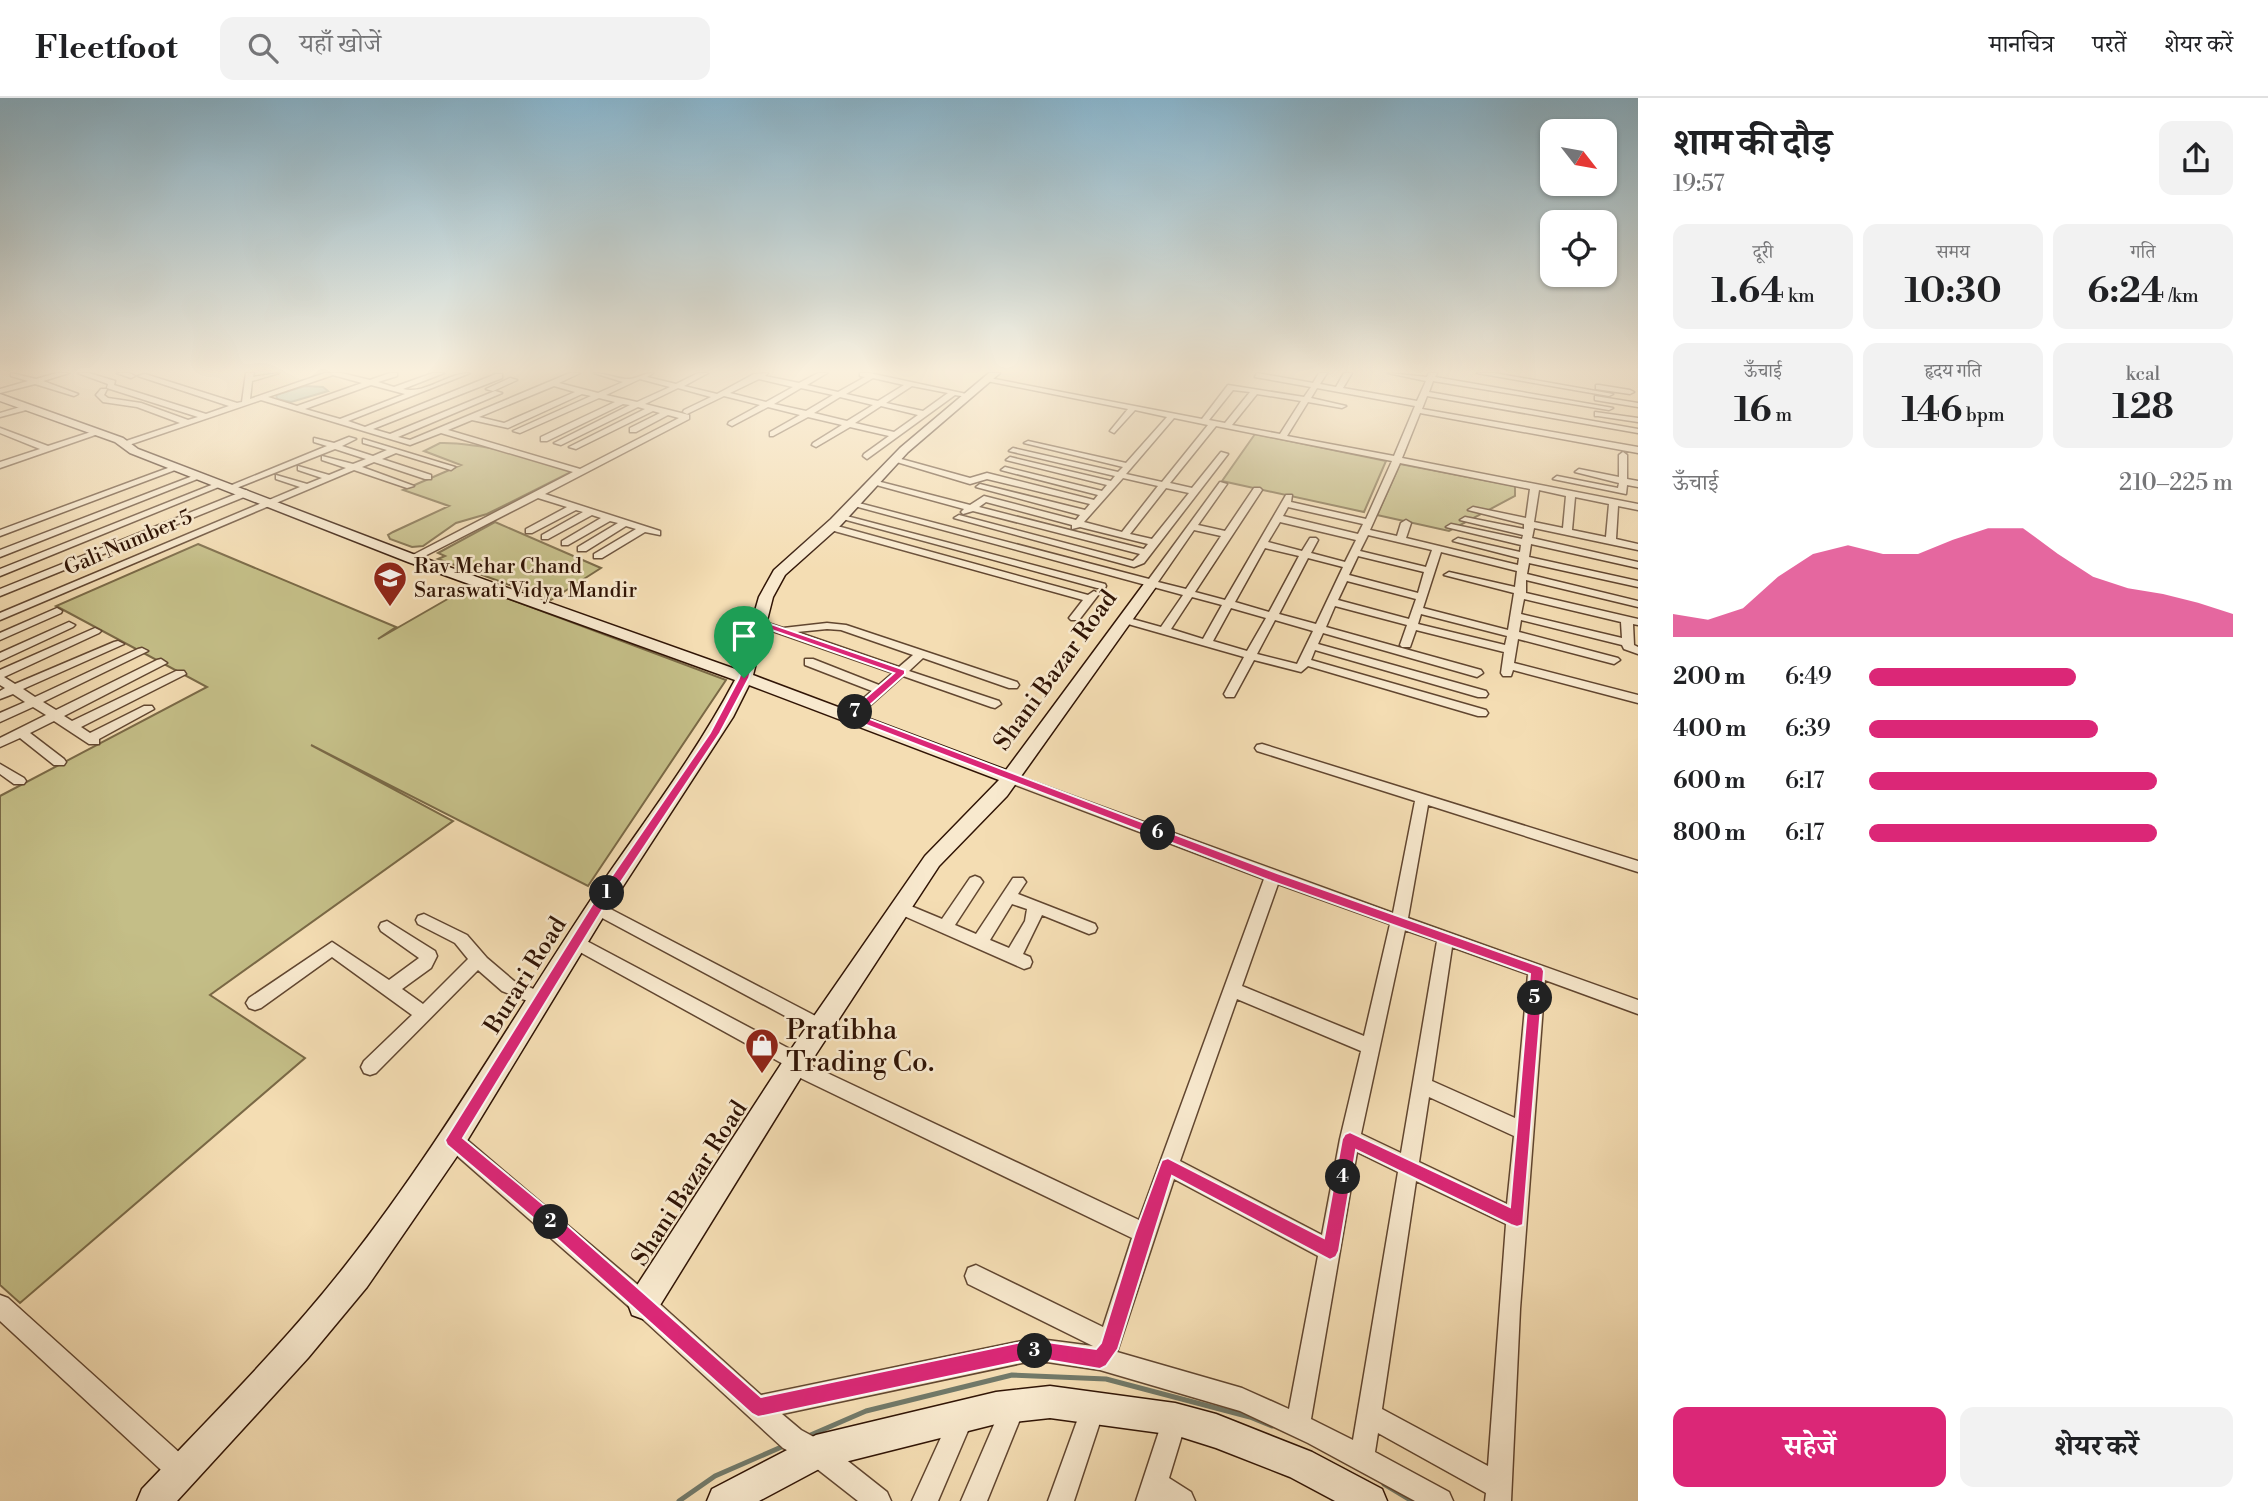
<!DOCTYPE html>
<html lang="hi">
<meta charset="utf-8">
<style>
:root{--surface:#fff;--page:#f2f2f2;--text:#202124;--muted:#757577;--line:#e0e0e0;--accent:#db2777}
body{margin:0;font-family:"Libre Bodoni","Noto Serif Devanagari",serif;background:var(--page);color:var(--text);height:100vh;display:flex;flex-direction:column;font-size:26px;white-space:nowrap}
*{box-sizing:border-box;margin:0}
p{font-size:23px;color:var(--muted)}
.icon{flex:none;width:38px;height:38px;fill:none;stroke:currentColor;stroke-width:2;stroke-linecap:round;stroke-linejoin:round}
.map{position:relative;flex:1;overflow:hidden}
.panel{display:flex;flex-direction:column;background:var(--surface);width:630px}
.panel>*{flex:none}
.needle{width:46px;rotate:121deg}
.fabs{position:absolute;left:1540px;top:21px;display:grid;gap:14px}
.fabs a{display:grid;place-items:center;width:77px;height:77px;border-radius:14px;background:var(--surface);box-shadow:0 2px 5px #0004;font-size:35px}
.pin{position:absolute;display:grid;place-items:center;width:60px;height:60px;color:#fff;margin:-72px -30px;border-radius:50% 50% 50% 0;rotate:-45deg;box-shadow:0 0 7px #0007}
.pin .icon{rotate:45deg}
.km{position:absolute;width:35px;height:35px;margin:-18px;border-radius:50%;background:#222;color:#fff;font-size:19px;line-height:35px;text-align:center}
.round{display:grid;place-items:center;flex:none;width:74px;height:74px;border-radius:14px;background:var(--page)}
.headline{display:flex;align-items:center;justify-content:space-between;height:119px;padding:0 35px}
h1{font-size:38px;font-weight:700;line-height:52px}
.stats{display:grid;grid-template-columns:repeat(3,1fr);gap:10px;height:119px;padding:7px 35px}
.stats div{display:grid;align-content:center;border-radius:14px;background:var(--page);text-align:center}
.stats b{font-size:35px;font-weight:700}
.stats small{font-size:19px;font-weight:400}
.stats p{font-size:19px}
.chart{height:196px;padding:14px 35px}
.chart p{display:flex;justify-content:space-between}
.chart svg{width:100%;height:126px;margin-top:7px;fill:var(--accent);opacity:.7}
.cta{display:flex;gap:14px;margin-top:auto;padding:14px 35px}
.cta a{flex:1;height:80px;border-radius:14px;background:var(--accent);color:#fff;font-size:28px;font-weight:700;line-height:80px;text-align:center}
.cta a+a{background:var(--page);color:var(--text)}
ul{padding:0 35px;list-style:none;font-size:23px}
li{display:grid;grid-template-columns:112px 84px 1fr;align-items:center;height:52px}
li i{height:18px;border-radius:9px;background:var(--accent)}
header{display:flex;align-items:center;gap:42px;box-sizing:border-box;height:98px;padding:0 35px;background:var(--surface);border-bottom:2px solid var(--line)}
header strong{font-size:33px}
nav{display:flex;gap:38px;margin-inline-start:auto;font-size:24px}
.search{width:490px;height:63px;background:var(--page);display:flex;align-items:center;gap:18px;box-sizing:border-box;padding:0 24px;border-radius:14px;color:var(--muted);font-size:26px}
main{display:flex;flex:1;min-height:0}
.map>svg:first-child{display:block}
.green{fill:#c4be87;stroke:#7a6946;stroke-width:2}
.water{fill:#9cbcab;stroke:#717969;stroke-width:2}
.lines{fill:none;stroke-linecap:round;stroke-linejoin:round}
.stream{stroke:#717969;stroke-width:5}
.street-casing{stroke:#614630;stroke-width:3}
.secondary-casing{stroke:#301405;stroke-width:3}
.street{fill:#f8e9ce;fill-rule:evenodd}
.secondary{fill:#f8e9ce;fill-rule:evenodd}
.route{fill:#db2777;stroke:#fff;stroke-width:2;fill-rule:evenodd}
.labels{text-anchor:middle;stroke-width:5;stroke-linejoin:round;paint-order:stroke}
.far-street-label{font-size:21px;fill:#301405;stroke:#f8e9ce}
.far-poi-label{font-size:21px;fill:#301405;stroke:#f8e9ce;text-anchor:start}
.street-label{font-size:24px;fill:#301405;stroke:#f8e9ce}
.near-poi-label{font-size:28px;fill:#301405;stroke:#f8e9ce;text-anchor:start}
</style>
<header>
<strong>Fleetfoot</strong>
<div class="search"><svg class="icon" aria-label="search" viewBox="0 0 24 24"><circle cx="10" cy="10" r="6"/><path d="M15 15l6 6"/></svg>यहाँ खोजें</div>
<nav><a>मानचित्र</a><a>परतें</a><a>शेयर करें</a></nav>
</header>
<main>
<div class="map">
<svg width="1638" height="1403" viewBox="0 0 1638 1403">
<rect width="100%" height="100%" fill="#f4ddb3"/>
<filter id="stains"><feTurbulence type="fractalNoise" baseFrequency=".00286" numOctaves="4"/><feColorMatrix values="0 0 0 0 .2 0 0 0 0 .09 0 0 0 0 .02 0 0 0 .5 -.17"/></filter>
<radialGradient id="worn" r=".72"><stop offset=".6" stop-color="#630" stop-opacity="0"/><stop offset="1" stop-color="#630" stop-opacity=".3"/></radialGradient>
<path class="green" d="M1255,336L1386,363L1364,414L1222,383Z
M440,345C471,344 545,359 571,374L487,416L456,425L423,448L412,449L390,441L388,437L393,434L449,408L403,392L461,367L424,353Z
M1400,366L1515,388V398L1449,433L1377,417Z
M495,424L601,470L551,502L438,461L445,458L438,455Z
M198,446L396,529L378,541L472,487L726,582L588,788L311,647L453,723L210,897L305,960L20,1205L0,1187V698L207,589L56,508Z"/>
<path class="water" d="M305,288L323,289L328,293L291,304L277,301L276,297Z"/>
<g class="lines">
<path class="stream" d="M806,1339L866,1313L1012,1277L1106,1281L1250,1319L1272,1328
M1384,1386L1412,1403
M679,1403L715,1378L786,1347"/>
<g class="street-casing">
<path id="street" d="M11,275L36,281L57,275H69L43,283L78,296L74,298L35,286L0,295V291L28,283L11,278Z
M78,275H89L115,283L114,287L206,316L229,308L138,278L145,276L237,305L242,304L246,275H254L253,279L279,275L252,283L250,301L325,275H341L370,282L390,275H397V278L378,284L394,289L433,275H444L403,291C425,297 447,275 470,275L348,323L365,329L496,276H502V280L373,331L390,336L495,293L502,295L398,339L410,342L570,275H580L559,285L598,295L623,284L594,275C606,275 620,282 630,281C638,280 644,275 653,275L647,279L676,286L698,275H708L684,288L717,296L754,276L768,275L765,278L799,285L818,275H827L807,287L838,294L865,279L860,278V275H869L971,297L967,299L955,297L867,361L863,358L864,356L889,338L850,329L816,349L812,347L813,345L842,327L808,319L773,338H770V334L800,317L768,309L732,328L728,326L729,324L760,307L724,298L687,316L683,314L684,312L711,299L678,290L645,306L689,317V321L545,396L660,433V437L645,434L602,460H594V456L636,431L626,428L586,453H578V449L618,425L610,423L568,447H562V443L601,420L592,417L548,441H542V437L583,414L576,412L532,435H526V431L567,409L538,400L413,464L409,463V459L573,374L441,335L410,347L261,302L126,348L122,346L123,344L180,325L137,309L103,304L96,297L101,291H107L104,297L108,300L141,305L188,322L198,319L107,290L108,286ZM333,277L362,285L297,308L268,299ZM873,280L904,287L878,303L846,296ZM640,281L670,289L637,304L606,297ZM759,281L793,289L766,304L730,295ZM371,287L405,296L340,321L305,311ZM554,288L575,294L504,325L479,319ZM912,288L948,295L923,313L886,305ZM801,290L833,297L806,313L774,306ZM582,296L591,298L513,333L520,335L599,300L615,304L541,339V343H547L623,306L630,307L554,345L561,347L638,309L645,311L569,349L576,351L653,313L660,315L630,330V334H636L668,317L679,320L580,371L448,332L472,322L508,330ZM840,299L873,307L847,323L814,315ZM881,308L918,317L894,334L855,325Z
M117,275H129L135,278L131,280Z
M1257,275L1313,285L1319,275H1327L1320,286L1336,289L1344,275H1352L1343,290L1417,303L1426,283L1388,275L1427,279L1429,275H1437L1435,279L1613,310L1609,312L1433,283L1429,294L1638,331V335L1427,298L1422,311L1638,349V355L1420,315L1402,360L1638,406V412L1618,408L1616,441L1638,446V452L1534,430L1532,440L1638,464V470L1531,446L1529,459L1638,483V489L1529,465L1527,476L1638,503V509L1526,482V495L1638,521V527L1633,526L1634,547L1638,549V556L1624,551L1622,547L1521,522L1519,534L1618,560L1620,562L1614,566L1518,541L1514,565L1638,597V605L1513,572L1511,578H1503L1501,575L1504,554L1416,532L1410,549H1402L1400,547L1407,527L1335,508L1326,529L1481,572L1483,575L1477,579L1323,535L1318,546L1486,593L1488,596L1486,599H1478L1315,552L1311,562L1486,612L1488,615L1486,618H1478L1308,568L1301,574L1254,562L1234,599H1226L1224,596L1244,559L1121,524L1119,522L1125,519L1161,529L1183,497L847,406L855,404L1149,481L1220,384L1227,386L1198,427L1225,433L1254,390H1260L1262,392L1195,494L1225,502L1286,397H1292L1291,404L1366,421L1392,363L1216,328L1170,385L1192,390L1221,354L1228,356L1144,465L1134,469L954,420L959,417L1133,463L1140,456L973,413L963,416L961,414L964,411L869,385L873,382L970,407L984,398L1076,422L1080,417L976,389L980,386L1085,412L1090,406L987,381L970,386L890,362L894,359L970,380L987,375L1094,402L1098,397L1001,372L1005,369L1102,393L1107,387L1006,362L1010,359L1111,383L1115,378L1009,353L1013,350L1118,374L1123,369L1024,345L1028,343L1126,365L1167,319L1135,312L1114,335L1110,333L1128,311L987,283H984V279L1202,321L1228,287L1304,299L1311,289L1255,279ZM1317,290L1415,308L1394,358L1287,338L1308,304L1342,310L1346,308L1311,300ZM1233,292L1250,294L1225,325L1209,322ZM1257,296L1301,303L1280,336L1232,327ZM1174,320L1208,327L1162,384L1126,376ZM1400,365L1530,391L1526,420L1473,409L1468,412L1524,426V431L1465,419L1460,422L1523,437L1522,441L1451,426L1446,429L1521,447L1520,454L1458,440L1453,443L1519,460L1518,467L1406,440L1411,425L1406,422L1401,425L1397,438L1370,432ZM1123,380L1158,388L1122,434L1084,424ZM1166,390L1189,395L1152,441L1130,436ZM1539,392L1566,398L1563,430L1534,424ZM1575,399L1609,406L1606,439L1572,432ZM986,404L1072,427V431L1080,429L1148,446L1144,451L979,409ZM1288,409L1363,426L1358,436L1283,418ZM1280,424L1356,442L1345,464L1311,455L1318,442L1316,440H1310L1302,453L1268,444ZM1194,432L1221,438L1186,491L1158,484ZM1368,437L1432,452L1426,469L1360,453ZM1265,450L1299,458L1269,514L1235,504ZM1441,454L1517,473L1515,489L1449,474L1444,477L1514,495L1508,532L1423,510ZM1358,458L1424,474L1418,495L1349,477ZM1308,460L1343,469L1316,526L1279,516ZM1347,483L1416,501L1409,521L1338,502ZM1192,499L1222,507L1203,541L1171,531ZM1524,501L1621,524L1622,540L1521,516ZM1231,510L1266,520L1247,553L1213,543ZM1421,516L1507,538L1505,547L1418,526ZM1275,522L1313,533L1297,566L1257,556Z
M1477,275H1494L1613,296L1609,298Z
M510,280L517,282L493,293L486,291Z
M1599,287L1630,292L1634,294L1630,296L1596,291V287Z
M1595,298L1638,305V309L1595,302Z
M27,307L31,309L30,311L0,319V315Z
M1595,314L1638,320V324L1598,318H1595Z
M0,330L48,348L94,333L101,335L0,370V364L40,351L0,335Z
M349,339L356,341L342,348L373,358L387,352L363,345V341L455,369L451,372L396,355L382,361L431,377V381H425L374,364L362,369L414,388L407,390L354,372L0,522V515L300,389L276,381V377L307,386L322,380L298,372V368L329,377L346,370L322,362V358L353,366L366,361L335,351L234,391L227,389L327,348L314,344V340L334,345Z
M1623,354L1627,357V381L1638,383V389L1627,387L1626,396L1553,381L1557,378L1618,390L1619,385L1575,374L1579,371L1619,379V357Z
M176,367L183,369L0,438V432Z
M198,376L205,378L0,459V452Z
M219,384L226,386L0,478V471Z
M246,392L251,395L249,397L0,498V491Z
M839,416L1105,486L1106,488L1105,490H1097L839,420Z
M830,426L1088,497L1094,493L1099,496L1079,522H1071L1069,520L1083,502L827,431L825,429Z
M57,510L62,513L61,515L0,542V535Z
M759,522L783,530L827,525L846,527L1017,584L1019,587L1017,590H1009L923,560L909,573L999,603L1001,606L995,610L991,609L903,578L855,621H847L845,618L847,615L872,593L805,567V561H813L879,587L893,575L755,527V523ZM827,531L841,532L913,557L899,569L797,534Z
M69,524L75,527L73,529L0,563V555Z
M95,530L101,533L99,535L4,579L15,586L114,544L118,543L124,546L23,591L35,599L138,551L142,550L148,553L43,604L56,612L157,562L161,561L167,565L64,618L72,623L176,573H184L186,576L81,629L90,635L144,608H152L154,611L99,641V646H89L54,623L30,635L64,661L66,664L64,667H54L20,640L0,649V640L46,617L33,609L0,624V615L25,604L13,596L0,601V593L5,590L0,587V572Z
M1262,646L1638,763V774L1428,707L1408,820L1638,902V916L1545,882L1520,1211L1511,1403H1485L1486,1395L1378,1335L1375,1354L1449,1394L1453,1403H1415L1308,1345L1240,1313L1100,1272L1047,1264L1022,1265L782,1316L801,1332L825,1345L887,1394L891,1403H858L807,1363L783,1350L635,1214L446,1048L443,1042L446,1036L453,1033L460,1036L651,1198L761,1297L1022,1243L1047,1242L1093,1248L968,1186L965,1178L968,1170L976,1167L1103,1229L1132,1140L788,974L785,967L569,848L567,844L569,840L575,838L581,840L803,958L806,965L1139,1122L1264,781L1005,683L1003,680L1010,676L1015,677L1393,815L1415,703L1257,653L1255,650L1257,647ZM1278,786L1390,826L1364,938L1242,888ZM1405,832L1437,843L1401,1055L1361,1036ZM1452,849L1528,876L1515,1020L1432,983ZM1237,901L1361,953L1340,1041L1322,1137L1180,1063ZM1429,999L1514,1038L1507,1106L1419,1064ZM1357,1054L1398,1074L1353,1342L1311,1321ZM1174,1081L1318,1158L1289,1311L1242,1290L1117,1254ZM1416,1083L1506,1126L1488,1368L1382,1311Z
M0,666L24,680L26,683L24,686H14L0,676Z
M975,778L980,780L983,784L955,827L976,836L1013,780H1023L1026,784L1018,796L1095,826L1097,830L1095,834L1089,836L1042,817L1023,856L1030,859L1032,864L1030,869L1024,871L895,814L893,810L895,806L901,804L942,821L970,780ZM1012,806L1027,811L1025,823L1009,850L990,842Z
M597,804L827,924L830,929L827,934L821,936L815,934L591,814L589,810L591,806Z
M424,816L467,837L487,860L514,883L546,896L549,901L546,906L540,908L502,893L478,872L376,975L370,977L364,975L361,969L364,963L412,917L332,859L261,910L255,912L249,910L246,905L249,900L332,844L389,882L419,860L381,833L379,829L381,825L387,823L435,853L437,858L431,870L402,891L423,906L468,861L455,845L418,826L416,822L418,818Z
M0,1197L8,1200L191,1365L194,1374L191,1383L182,1386L173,1383L0,1223Z
M1013,1297L1021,1301L1025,1309L987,1403H961L1005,1301Z
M1093,1297L1101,1301L1105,1309L1074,1403H1048L1085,1301Z
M961,1309L969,1313L973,1321L938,1403H912L953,1313Z
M1175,1309L1183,1313L1187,1321L1169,1380L1191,1394L1195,1403H1136L1163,1321L1167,1313Z"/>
</g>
<g class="secondary-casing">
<path id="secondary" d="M989,275H1000L908,354L841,427L785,477L773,499L753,577L1006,672L1146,483H1156L1158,486L1007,698L939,768L803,976L654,1217L643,1221L632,1217L628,1206L632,1195L785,960L925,758L999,682L749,587L733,619L605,816L462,1051L367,1189L308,1260L177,1403H137L142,1391C211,1318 283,1247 345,1168C436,1053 509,925 590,803C639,730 694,660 735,582L408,464L130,355L115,344L0,303V296L123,340L138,351L418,458L738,572L759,499L774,472L831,421L900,350Z
M1050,1288L1175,1305L1216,1316L1312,1354L1382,1391L1387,1403H1335L1290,1379L1216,1350L1175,1337L1050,1320L996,1326L821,1370L759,1403H707L712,1391L816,1337L996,1294Z"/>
</g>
<use href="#street" class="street"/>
<use href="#secondary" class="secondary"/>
</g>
<linearGradient id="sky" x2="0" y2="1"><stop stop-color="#89b7d0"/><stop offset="0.58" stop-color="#faf0dd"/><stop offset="1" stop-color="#faf0dd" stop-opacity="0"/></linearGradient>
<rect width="1638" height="471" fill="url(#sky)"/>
<path class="route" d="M759,522L905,572V576L859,617L1277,775L1542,869L1544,873L1523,1127L1517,1129L1511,1127L1356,1052L1339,1153L1336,1159L1330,1162L1172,1078L1118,1251L1106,1268L1100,1271L1047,1262L1022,1263L758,1319L752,1316L538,1124L447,1047L445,1042L592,807L710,635L739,580L755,525ZM763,529L894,575L848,615V620L1268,782L1530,876L1510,1109L1350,1034L1345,1036L1342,1041L1324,1140L1168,1060L1162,1062L1160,1067L1135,1135L1101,1245L1096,1251L1047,1244H1022L761,1299L550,1112L463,1040L601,814L720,635L749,580Z"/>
<defs>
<g id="school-pin" transform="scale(1.75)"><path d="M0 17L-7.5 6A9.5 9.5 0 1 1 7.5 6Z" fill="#8f2418" stroke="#f8e9ce"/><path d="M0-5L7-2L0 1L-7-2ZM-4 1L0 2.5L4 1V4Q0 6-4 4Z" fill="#fff"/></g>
<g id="shop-pin" transform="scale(1.75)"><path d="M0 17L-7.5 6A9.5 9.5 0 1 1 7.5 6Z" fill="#8f2418" stroke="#f8e9ce"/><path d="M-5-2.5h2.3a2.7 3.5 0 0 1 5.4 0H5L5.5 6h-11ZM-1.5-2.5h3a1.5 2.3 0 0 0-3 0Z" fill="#fff"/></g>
</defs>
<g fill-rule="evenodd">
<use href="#school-pin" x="390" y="480"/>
<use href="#shop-pin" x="762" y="947"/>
</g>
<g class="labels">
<g class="far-street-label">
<text transform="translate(128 444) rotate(-23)" y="7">Gali Number 5</text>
</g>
<g class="far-poi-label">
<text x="414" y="475">Rav Mehar Chand<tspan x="414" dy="24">Saraswati Vidya Mandir</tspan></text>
</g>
<g class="street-label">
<text transform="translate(1055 572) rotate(-54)" y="8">Shani Bazar Road</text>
<text transform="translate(525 877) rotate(-58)" y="8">Burari Road</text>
<text transform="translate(689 1085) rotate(-57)" y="8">Shani Bazar Road</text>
</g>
<g class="near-poi-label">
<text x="786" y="941">Pratibha<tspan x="786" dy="32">Trading Co.</tspan></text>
</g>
</g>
<rect width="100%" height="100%" filter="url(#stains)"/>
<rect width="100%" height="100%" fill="url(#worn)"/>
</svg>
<div class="fabs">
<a><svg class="needle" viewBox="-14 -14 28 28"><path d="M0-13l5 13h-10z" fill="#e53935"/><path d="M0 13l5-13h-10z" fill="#757577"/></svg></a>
<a><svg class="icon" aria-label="locate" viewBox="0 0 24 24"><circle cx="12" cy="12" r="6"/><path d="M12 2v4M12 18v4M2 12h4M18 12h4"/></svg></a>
</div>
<div class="pin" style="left:744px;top:580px;background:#1e9e55"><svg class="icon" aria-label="arrive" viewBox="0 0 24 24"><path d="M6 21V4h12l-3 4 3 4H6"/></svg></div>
<b class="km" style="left:607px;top:795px">1</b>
<b class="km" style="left:551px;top:1124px">2</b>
<b class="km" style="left:1035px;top:1253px">3</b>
<b class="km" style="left:1343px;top:1079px">4</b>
<b class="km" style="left:1535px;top:900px">5</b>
<b class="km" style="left:1158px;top:735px">6</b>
<b class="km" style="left:855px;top:614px">7</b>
</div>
<section class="panel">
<div class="headline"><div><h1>शाम की दौड़</h1><p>19:57</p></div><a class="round"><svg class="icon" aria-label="share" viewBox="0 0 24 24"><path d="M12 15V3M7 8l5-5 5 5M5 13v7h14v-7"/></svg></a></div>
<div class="stats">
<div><p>दूरी</p><b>1.64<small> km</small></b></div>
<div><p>समय</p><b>10:30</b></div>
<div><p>गति</p><b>6:24<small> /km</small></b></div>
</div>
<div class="stats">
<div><p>ऊँचाई</p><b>16<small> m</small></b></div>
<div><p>हृदय गति</p><b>146<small> bpm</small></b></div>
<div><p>kcal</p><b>128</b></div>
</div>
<div class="chart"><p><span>ऊँचाई</span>210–225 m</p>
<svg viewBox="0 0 160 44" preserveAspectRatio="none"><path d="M0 44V36L10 38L20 34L30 23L40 15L50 12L60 15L70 15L80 10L90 6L100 6L110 15L120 23L130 27L140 29L150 32L160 36V44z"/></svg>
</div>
<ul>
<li><b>200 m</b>6:49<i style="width:57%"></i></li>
<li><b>400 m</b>6:39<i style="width:63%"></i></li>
<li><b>600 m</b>6:17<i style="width:79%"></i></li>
<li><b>800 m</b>6:17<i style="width:79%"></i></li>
</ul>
<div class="cta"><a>सहेजें</a><a>शेयर करें</a></div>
</section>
</main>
